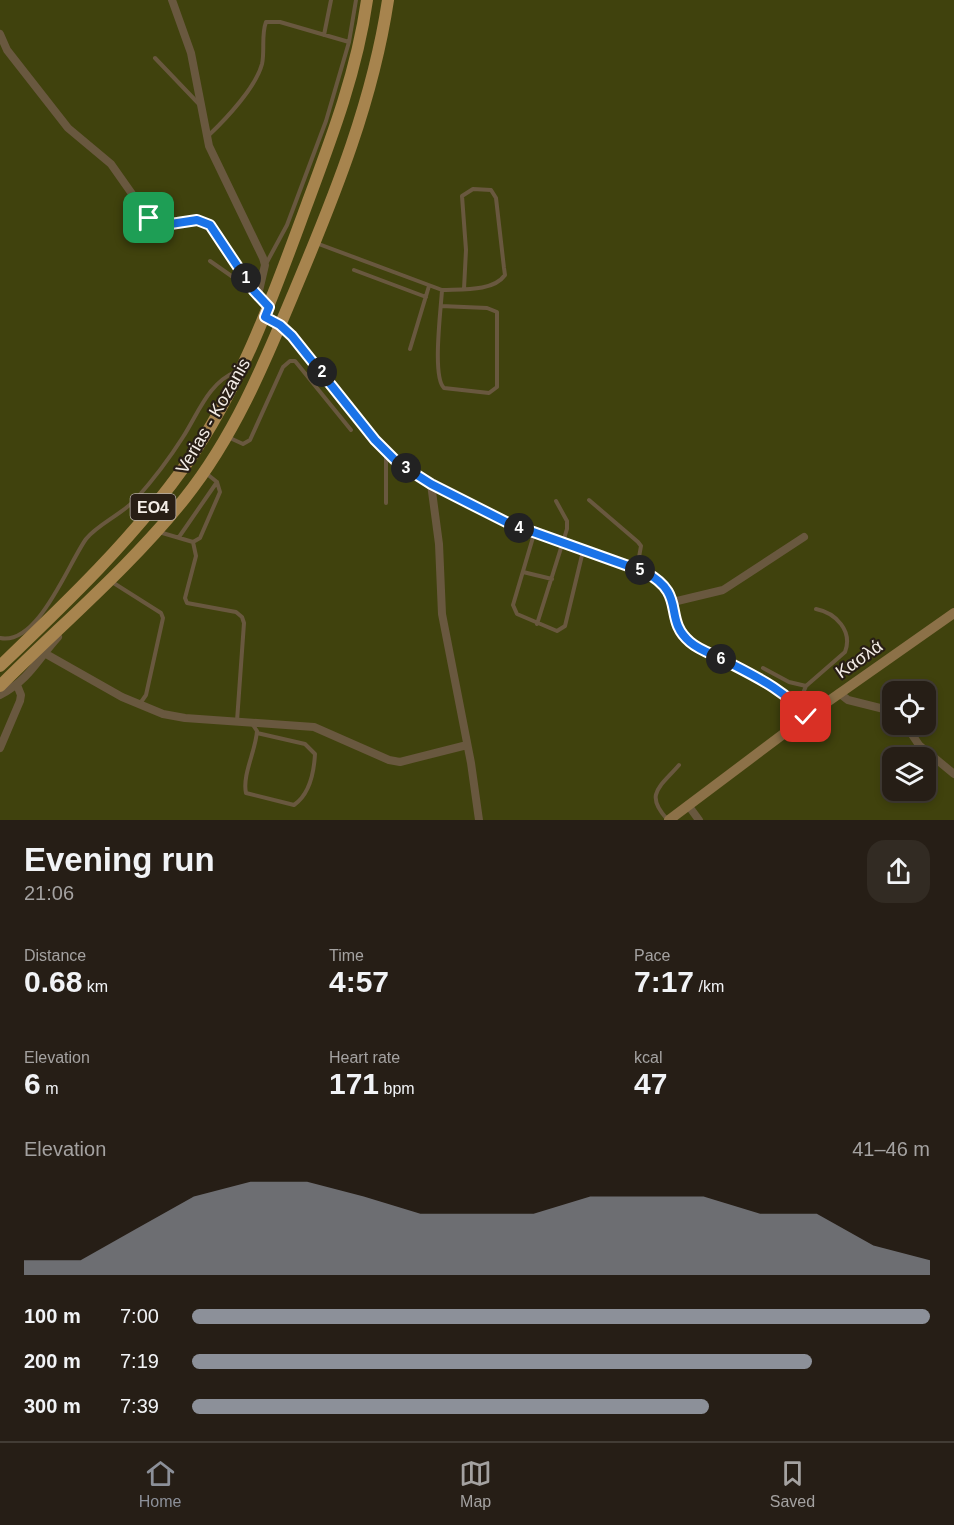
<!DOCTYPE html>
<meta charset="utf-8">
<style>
:root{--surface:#261e16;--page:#322b23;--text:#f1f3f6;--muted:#a4a2a1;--line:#423c35;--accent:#8c9099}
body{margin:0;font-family:Helvetica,sans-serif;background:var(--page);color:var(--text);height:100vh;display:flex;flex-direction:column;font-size:22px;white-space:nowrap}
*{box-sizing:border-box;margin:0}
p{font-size:20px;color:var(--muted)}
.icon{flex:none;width:33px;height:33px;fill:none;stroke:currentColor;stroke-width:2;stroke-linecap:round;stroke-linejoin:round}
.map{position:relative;height:820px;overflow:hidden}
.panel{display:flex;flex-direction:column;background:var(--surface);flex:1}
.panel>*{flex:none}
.buttons{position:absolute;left:882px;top:681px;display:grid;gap:12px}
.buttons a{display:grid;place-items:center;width:54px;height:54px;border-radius:12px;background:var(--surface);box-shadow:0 3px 9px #0003,0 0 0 2px var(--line);font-size:30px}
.pin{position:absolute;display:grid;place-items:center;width:51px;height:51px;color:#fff;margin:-26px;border-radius:12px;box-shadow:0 3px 9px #0006}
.km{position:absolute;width:30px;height:30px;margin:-15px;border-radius:50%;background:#222;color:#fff;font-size:16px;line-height:30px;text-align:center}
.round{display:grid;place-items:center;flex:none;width:63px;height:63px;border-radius:18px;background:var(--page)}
.headline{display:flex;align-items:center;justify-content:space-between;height:102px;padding:0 24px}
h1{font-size:33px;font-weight:700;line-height:45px}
.figures{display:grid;grid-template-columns:repeat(3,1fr);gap:9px;height:102px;padding:6px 24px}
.figures div{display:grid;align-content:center}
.figures b{font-size:30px;font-weight:700}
.figures small{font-size:16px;font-weight:400}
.figures p{font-size:16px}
.chart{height:168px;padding:12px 24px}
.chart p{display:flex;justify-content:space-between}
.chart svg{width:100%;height:108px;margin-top:6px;fill:var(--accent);opacity:.7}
ul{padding:0 24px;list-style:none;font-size:20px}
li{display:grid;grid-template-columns:96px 72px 1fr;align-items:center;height:45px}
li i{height:15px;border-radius:8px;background:var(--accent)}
.tab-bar{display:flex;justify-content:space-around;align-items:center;height:84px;border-top:2px solid var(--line);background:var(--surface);font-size:16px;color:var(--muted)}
.tab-bar a{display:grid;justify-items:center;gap:3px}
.tab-bar .selected{color:var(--accent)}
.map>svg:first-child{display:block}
.green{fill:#40420d;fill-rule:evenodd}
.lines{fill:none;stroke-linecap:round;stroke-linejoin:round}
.lane{stroke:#69583f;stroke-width:4}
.street{stroke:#69583f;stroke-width:8}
.secondary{stroke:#8c7148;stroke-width:10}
.primary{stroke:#a7844e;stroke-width:12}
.route-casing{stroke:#fff;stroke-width:12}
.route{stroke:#1a73e8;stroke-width:8}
.labels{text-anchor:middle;stroke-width:4.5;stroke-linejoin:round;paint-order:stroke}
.shield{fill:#281e15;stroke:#b7afa8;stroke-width:1.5}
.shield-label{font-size:16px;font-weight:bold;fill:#f4ede7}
.street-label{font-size:18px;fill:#f4ede7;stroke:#281e15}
</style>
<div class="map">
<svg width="954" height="820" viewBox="0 0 954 820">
<rect width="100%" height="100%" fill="#32281e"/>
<path class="green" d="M0,0H954V820H0ZM892,692H926V724H892ZM892,758H926V790H892Z"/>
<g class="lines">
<path class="lane" d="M324,35L331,0
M155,58L198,103
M209,135C226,119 256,87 262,64C265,51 261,35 266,22H280L349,42L356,0
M316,243L442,290C461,289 493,292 505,275L504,268L496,198L491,190L473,189L462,196L466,250L464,289
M210,261L250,289
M267,262L287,225L326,121L349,42
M354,270L426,297
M441,306L487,308L497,312V387L489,393L444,388C432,377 441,309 442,290
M410,349L429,286
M230,438L243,444L250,440L283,367L290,361H295L351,430
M386,452V503
M589,500L638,542L641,546L637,568
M159,532L193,542L200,538L220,492L217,482L207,474
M534,534L513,605L517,614L557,631L565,626L583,551
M179,537L217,482
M193,542L196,556L185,598L187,603L236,612L242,617L244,623L237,721
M523,572L552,579
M112,582L161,613L163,618L146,695L139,705
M537,624L567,529V521L556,501
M0,638C38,646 68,564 86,539C98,524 121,515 136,499C153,480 169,459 183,437C199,412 208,383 237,371
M763,668L789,682L806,686
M798,705L806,686L845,652C853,631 836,613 816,609
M253,725L257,731C256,750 242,775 246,793L294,805C310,794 314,772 315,754L305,744L257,733
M667,819C644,794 660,787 679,765"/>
<path class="street" d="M172,0L191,53L209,146L263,258L265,265L258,295L269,307
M0,34L7,50L68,128L111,164L149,218L164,225L197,220L210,225L258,295
M265,317L280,325L293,336L375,440L398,463L431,484L508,523L645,572C688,595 662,617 690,642C698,649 709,653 718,657C748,673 786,689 806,717
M431,484L439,544L442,614L471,763L479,820
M673,602L723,590L804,537
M46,654L122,697L163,714L185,718L314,727L389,760L400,762L467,745
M839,693L848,700L892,711
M0,695C30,679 37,660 58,637
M905,724L919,745L954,774
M0,748L20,701L21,695L17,685
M688,805L699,820"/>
<path class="secondary" d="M669,820L806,717L954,613"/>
<path class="primary" d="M0,666C66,603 134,538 187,463C242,385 274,293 307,204C332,137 357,71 367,0
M0,686C62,624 131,566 185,498C236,434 266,359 297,285C336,192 373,100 388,0"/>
</g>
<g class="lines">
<g class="route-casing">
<path id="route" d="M149,218L164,225L197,220L210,225L254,291L269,307L265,317L280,325L292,336L375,440L398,463L431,484L508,523L645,572C688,595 662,618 690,642C698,649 709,653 718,657C748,673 786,689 806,717"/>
</g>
<use href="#route" class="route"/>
</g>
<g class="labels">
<rect class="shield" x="130.5" y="494" width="45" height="26" rx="4.5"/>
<g class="shield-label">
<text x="153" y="513">ΕΟ4</text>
</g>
<g class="street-label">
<text transform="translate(213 416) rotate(-60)" y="6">Verias - Kozanis</text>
<text transform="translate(859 659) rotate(-35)" y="6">Κασλά</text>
</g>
</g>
</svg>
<div class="buttons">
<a><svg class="icon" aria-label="locate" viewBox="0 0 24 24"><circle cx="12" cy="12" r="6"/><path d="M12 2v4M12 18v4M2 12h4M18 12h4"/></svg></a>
<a><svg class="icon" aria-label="layers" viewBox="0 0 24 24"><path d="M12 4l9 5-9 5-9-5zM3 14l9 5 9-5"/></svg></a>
</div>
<div class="pin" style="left:149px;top:218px;background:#1e9e55"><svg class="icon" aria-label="arrive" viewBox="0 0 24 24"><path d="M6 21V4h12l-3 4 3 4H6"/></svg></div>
<div class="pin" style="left:806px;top:717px;background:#d93025"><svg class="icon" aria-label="check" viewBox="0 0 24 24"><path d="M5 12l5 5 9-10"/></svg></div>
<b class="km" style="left:246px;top:278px">1</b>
<b class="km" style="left:322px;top:372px">2</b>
<b class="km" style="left:406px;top:468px">3</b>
<b class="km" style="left:519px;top:528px">4</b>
<b class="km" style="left:640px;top:570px">5</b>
<b class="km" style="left:721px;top:659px">6</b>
</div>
<section class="panel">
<div class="headline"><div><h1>Evening run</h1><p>21:06</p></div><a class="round"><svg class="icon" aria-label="share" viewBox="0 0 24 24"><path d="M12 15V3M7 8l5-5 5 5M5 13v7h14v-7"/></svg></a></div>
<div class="figures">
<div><p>Distance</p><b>0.68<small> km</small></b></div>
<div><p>Time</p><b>4:57</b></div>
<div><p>Pace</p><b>7:17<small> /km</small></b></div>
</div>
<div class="figures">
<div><p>Elevation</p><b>6<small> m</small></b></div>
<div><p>Heart rate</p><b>171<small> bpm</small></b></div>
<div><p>kcal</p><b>47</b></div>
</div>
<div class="chart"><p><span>Elevation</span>41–46 m</p>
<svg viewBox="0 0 160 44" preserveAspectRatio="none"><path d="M0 44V38L10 38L20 25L30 12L40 6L50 6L60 12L70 19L80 19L90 19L100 12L110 12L120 12L130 19L140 19L150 32L160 38V44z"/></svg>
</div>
<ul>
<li><b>100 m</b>7:00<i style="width:100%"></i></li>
<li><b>200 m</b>7:19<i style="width:84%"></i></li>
<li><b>300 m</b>7:39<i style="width:70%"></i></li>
</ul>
</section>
<nav class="tab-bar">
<a class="selected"><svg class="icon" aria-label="home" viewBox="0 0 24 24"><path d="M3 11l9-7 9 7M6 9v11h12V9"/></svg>Home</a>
<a><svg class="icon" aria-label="map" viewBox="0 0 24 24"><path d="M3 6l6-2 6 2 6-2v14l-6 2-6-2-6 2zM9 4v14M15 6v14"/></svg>Map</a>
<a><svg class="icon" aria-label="saved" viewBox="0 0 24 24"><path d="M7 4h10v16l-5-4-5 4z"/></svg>Saved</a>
</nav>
